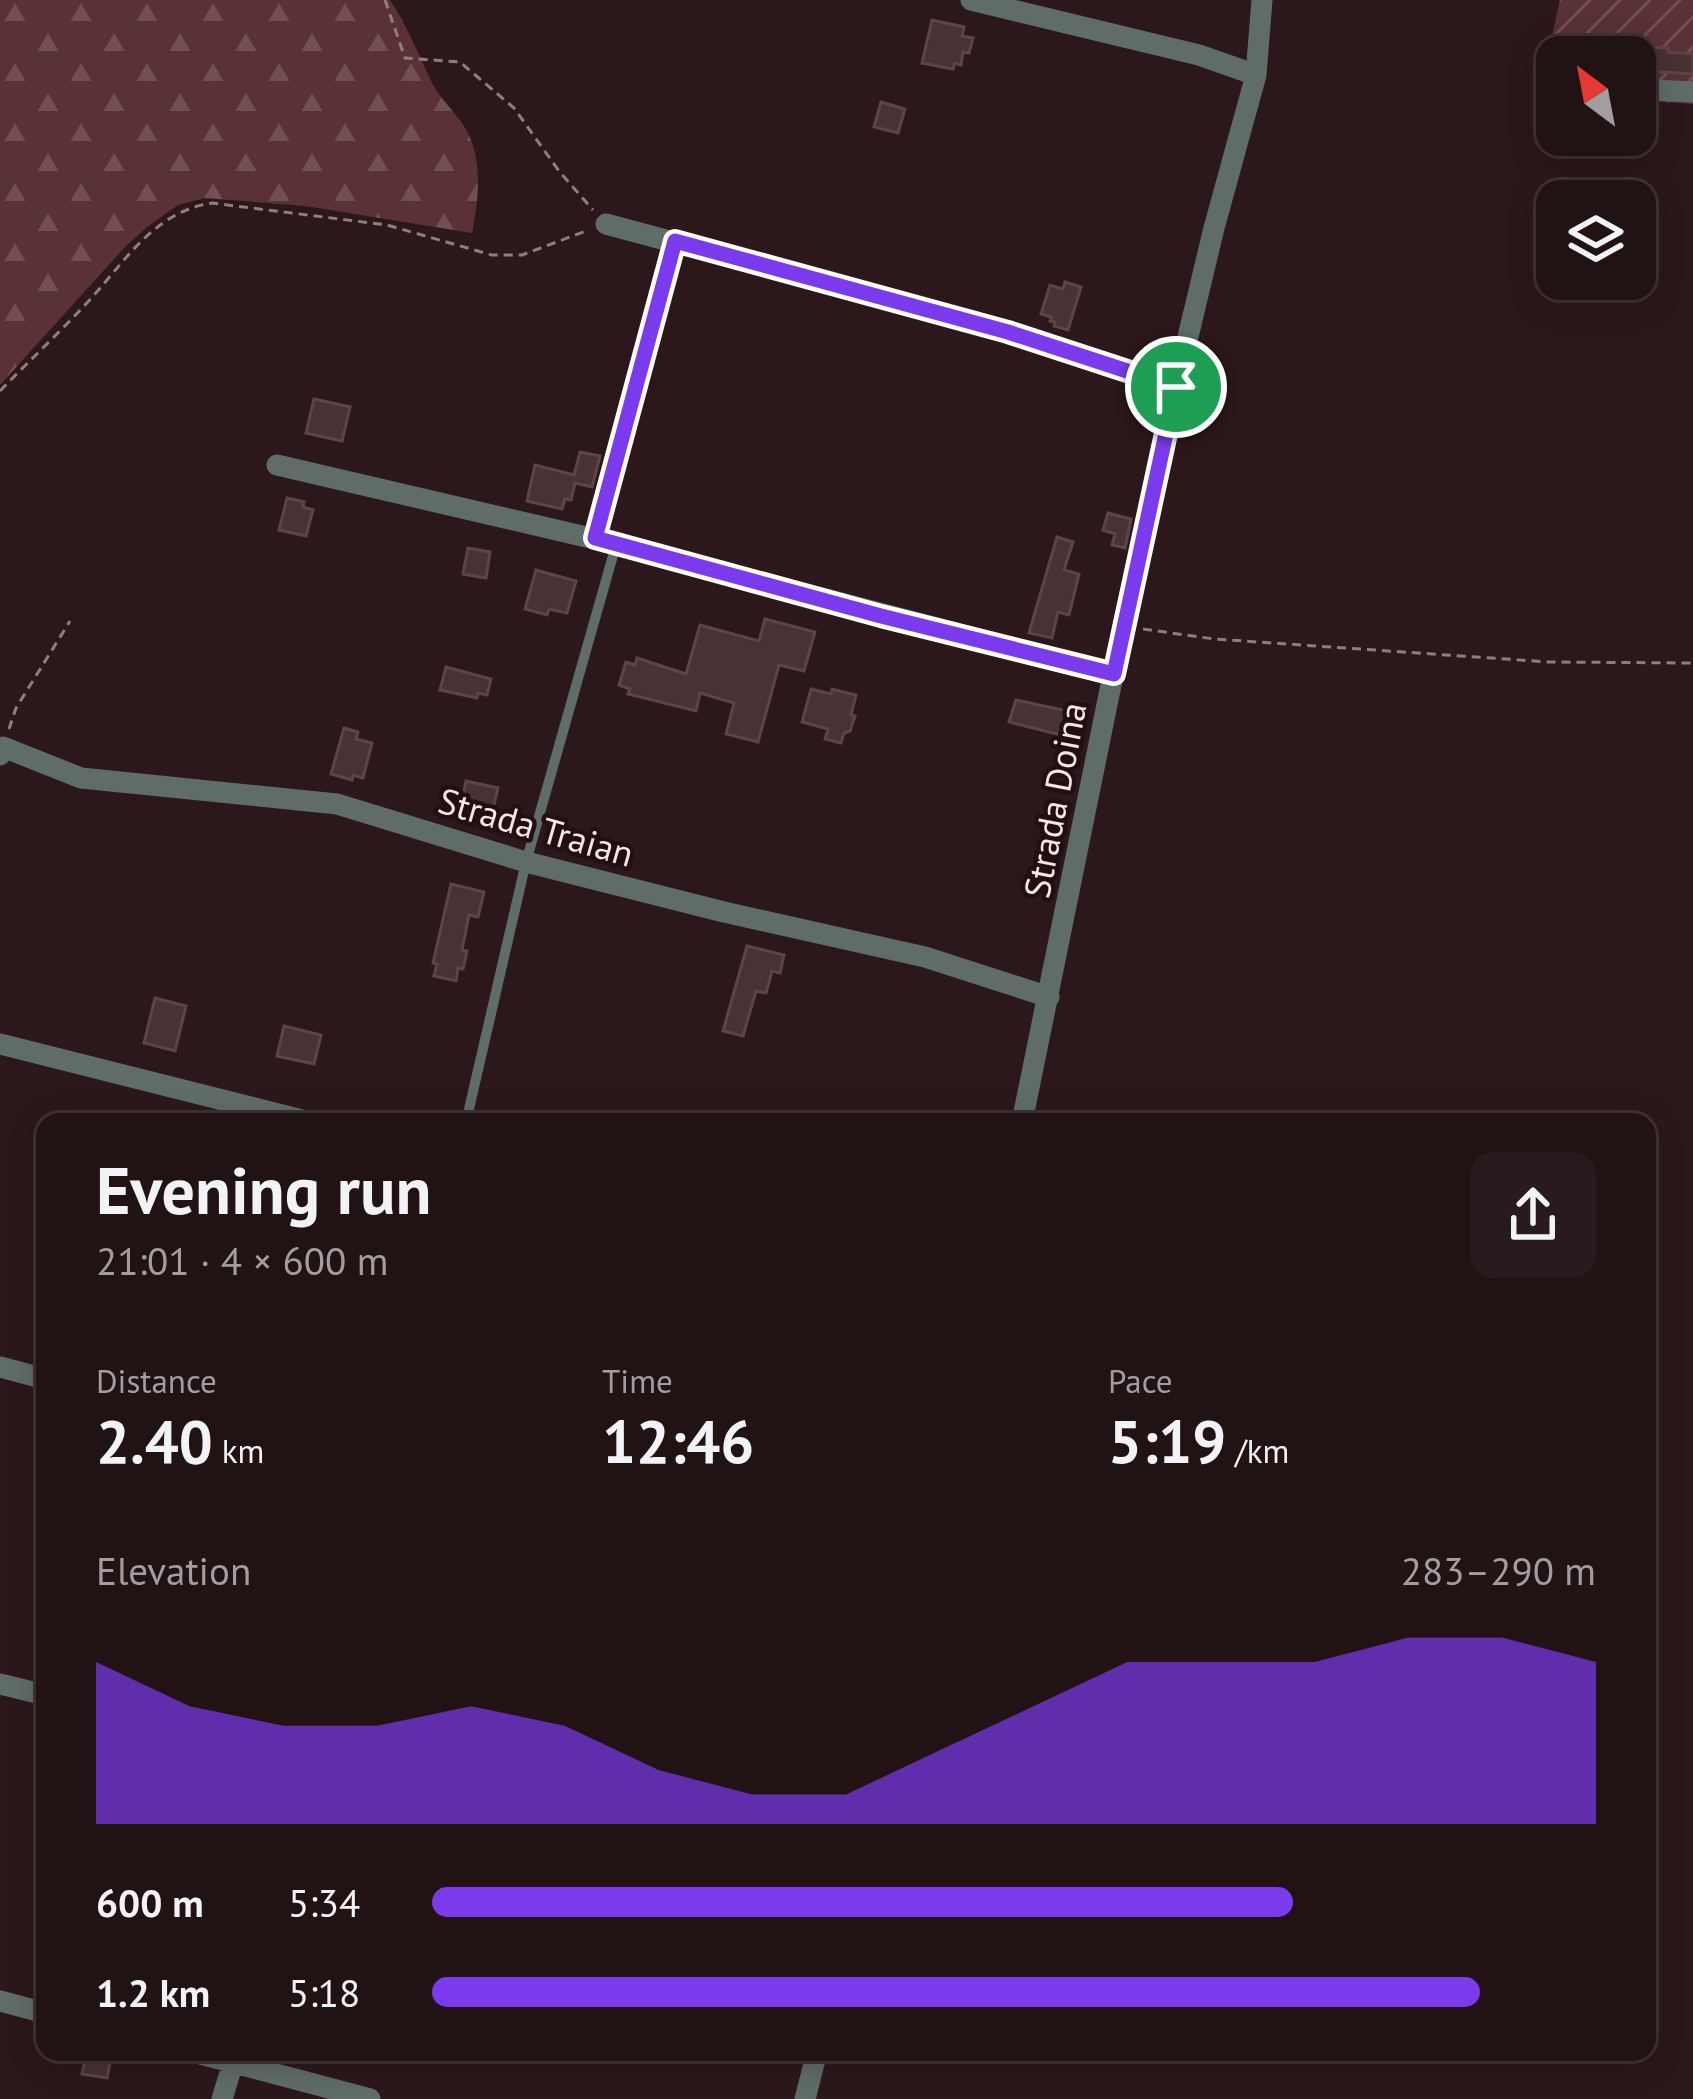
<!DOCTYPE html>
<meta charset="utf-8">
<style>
:root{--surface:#211214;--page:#291b1d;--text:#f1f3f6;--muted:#a29ea0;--line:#3e3234;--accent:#7c3aed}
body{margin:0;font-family:"PT Sans",sans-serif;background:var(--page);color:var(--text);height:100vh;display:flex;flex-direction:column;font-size:45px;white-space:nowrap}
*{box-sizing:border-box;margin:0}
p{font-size:39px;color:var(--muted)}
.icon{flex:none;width:66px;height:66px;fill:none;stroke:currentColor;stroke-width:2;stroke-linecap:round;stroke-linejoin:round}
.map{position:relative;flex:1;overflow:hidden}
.side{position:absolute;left:36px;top:1113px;width:1620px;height:948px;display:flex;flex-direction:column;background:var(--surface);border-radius:24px;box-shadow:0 6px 30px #0003,0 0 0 3px var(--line)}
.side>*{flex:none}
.needle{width:78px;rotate:328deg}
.controls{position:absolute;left:1536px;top:36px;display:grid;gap:24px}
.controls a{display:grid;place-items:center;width:120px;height:120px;border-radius:24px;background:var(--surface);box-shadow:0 6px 30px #0003,0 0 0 3px var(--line);font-size:60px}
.pin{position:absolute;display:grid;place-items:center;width:102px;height:102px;color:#fff;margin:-51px;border:6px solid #fff;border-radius:50%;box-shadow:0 3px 12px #0007}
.round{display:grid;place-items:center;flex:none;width:126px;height:126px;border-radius:24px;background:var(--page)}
.head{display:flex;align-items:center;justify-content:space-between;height:204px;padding:0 60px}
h1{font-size:66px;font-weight:800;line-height:90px}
.stats{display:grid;grid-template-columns:repeat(3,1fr);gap:18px;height:204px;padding:12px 60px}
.stats div{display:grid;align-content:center}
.stats b{font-size:60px;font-weight:800}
.stats small{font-size:33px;font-weight:400}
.stats p{font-size:33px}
.chart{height:336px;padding:24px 60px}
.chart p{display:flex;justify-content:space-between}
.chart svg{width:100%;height:216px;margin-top:12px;fill:var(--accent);opacity:.7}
ul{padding:0 60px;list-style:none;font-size:39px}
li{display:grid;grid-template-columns:192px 144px 1fr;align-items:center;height:90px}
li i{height:30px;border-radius:15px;background:var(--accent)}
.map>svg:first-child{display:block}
.forest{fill:url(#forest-firs)}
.garden{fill:url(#garden-furrows)}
.building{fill:#483233;stroke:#5d4547;stroke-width:3}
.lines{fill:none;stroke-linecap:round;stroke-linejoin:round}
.path{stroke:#8f7d7f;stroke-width:3;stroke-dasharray:9 6;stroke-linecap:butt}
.lane{stroke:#606c6a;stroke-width:10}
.street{stroke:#606c6a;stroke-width:21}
.route-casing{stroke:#fff;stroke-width:24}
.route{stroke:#7c3aed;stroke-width:15}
.labels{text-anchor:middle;stroke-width:9;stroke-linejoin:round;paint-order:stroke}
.street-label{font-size:36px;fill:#f4e5e6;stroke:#220f11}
</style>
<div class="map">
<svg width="1693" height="2099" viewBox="0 0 1693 2099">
<defs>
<pattern id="forest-firs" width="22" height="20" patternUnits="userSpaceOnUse" patternTransform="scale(3)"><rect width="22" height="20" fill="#5a3135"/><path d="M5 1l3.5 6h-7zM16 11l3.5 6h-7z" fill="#724f52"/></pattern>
<pattern id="garden-furrows" width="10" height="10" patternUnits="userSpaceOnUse" patternTransform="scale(3)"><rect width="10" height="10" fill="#5a3135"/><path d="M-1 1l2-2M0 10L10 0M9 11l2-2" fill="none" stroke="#724f52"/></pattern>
</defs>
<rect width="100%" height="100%" fill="#2c181a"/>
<path class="forest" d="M0,0H390C408,27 419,56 433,85C441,99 453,110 462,123C484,155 479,197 472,233L305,206L205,198L178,205L147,227L125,247L0,385Z"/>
<path class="garden" d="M1560,0H1693V104L1635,100V57H1557V96L1539,95Z"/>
<path class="building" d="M932,20L964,27L962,36L973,38L969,53L963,52L961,65L955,63L953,69L922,63Z
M1651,47L1668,48V52L1693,54V74L1649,71Z
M881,102L905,109L898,133L874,127Z
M1065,282L1081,287L1068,330L1054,326L1055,322L1050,321L1051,317L1041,314L1050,285L1063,289Z
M314,399L350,407L342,441L306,433Z
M580,452L600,456L592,487L575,483L571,500L565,499L562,509L527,501L535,465L574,475Z
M287,498L304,502L303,507L313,510L306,536L279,530Z
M1108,513L1131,519L1125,548L1112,545L1115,534L1103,530Z
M1057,537L1073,542L1064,570L1079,574L1069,615L1058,612L1052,638L1029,633Z
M468,548L490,552L486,578L463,574Z
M536,570L576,581L567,613L549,609L547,615L525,609Z
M765,619L815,632L804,671L779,665L758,742L726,734L734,703L700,693L696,711L628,694L630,689L619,685L626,662L635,665L637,658L686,674L700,625L759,641Z
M446,667L491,679L487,695L478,693L477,698L440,690Z
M811,689L831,694L832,689L856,695L851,715L855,716L850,731L844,733L841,743L825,739L828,729L802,722Z
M1016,700L1081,714L1076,739L1009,722Z
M344,728L358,732L356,739L372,743L363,778L353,775L352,780L331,774Z
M466,781L498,788L490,821L459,814Z
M451,884L484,892L478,917L469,915L462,950L467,951L463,969L458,968L456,981L434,976L437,964L433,963Z
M747,946L784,955L780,973L772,971L766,993L756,991L743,1036L723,1031Z
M155,998L186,1006L175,1051L144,1043Z
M284,1026L321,1035L314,1064L277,1056Z
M87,2052L112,2053L107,2078L82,2074Z"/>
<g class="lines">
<path class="path" d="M385,0L405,58L460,62L514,108L559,171L593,210
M0,391C28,362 58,334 85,305C124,264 152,212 212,203L387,225L492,255H522L586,231
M1143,629L1214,639L1549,662L1693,663
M9,729L16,708L70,621"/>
<path class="lane" d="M595,539L675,241
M466,1122L526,862L616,545"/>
<path class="street" d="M971,0L1199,55L1256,75
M1556,84H1557
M1635,89L1693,92
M606,224L1008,332L1176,387
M277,465L595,539L1114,674
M0,755L3,747L81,778L337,804L526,862L724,912L925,957L1049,997
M0,1044L310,1122
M1022,1122L1123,626L1176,387L1214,228L1256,75L1262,0
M0,1367L45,1379
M0,1684L45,1695
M0,2001L45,2013
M193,2052L370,2099
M222,2099L236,2053
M805,2099L817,2052"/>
</g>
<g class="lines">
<g class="route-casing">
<path id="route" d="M675,241L1008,332L1176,387L1114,674L881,616L595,538Z"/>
</g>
<use href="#route" class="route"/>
</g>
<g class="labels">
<g class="street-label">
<text transform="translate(1055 800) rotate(-79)" y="13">Strada Doina</text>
<text transform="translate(536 827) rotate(16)" y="13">Strada Traian</text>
</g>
</g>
</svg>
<div class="controls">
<a><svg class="needle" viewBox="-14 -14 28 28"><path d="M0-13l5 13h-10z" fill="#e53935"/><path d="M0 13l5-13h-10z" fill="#a29ea0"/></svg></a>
<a><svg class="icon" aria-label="layers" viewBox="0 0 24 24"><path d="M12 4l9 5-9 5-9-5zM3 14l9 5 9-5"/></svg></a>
</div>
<div class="pin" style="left:1176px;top:387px;background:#1e9e55"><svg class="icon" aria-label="arrive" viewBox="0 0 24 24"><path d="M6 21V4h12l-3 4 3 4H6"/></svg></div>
<section class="side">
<div class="head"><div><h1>Evening run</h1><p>21:01 · 4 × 600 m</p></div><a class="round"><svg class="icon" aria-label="share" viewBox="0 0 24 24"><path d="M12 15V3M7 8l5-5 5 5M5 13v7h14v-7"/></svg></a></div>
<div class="stats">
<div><p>Distance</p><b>2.40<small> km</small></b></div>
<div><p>Time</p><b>12:46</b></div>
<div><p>Pace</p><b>5:19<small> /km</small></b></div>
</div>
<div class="chart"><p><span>Elevation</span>283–290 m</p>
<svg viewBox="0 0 160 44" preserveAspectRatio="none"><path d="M0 44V11L10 20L20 24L30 24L40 20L50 24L60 33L70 38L80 38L90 29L100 20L110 11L120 11L130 11L140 6L150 6L160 11V44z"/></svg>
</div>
<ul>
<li><b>600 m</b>5:34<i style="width:74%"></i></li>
<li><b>1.2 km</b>5:18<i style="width:90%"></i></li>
</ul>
</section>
</div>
